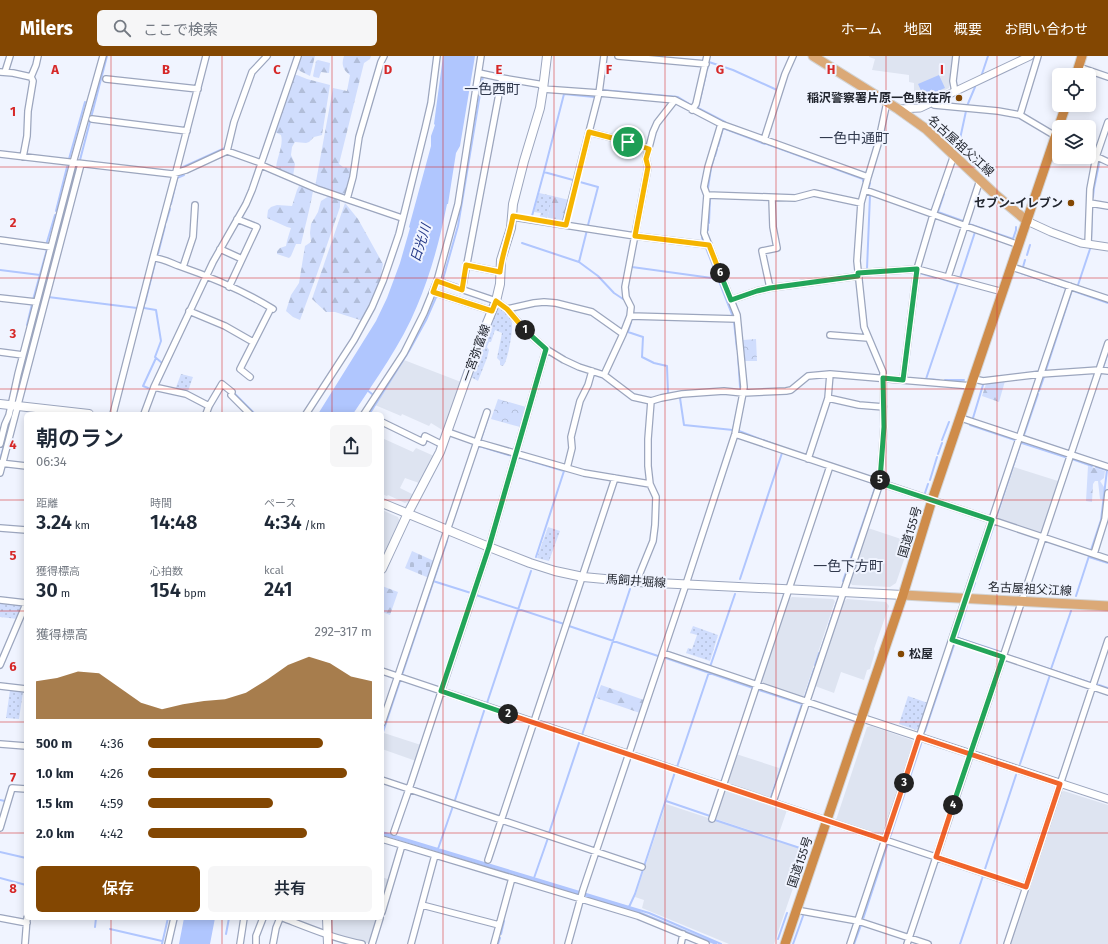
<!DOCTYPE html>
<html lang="ja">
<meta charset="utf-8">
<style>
:root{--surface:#fff;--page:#f6f6f7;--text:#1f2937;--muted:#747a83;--accent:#834702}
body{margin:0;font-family:"Fira Sans","Noto Sans JP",sans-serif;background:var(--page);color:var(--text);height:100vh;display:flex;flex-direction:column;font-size:15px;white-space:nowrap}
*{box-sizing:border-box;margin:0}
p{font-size:13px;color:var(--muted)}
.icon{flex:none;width:22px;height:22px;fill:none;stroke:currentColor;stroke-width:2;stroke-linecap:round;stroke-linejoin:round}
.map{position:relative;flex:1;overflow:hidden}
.panel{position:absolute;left:24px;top:356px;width:360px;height:508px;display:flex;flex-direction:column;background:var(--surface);border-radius:6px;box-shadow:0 2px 10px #0003}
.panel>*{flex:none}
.fabs{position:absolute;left:1052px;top:12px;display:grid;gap:8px}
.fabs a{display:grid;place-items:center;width:44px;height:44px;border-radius:6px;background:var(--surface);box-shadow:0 2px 10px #0003;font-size:20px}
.pin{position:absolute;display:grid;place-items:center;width:34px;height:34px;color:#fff;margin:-17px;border:2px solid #fff;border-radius:50%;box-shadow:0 1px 4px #0007}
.km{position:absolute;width:20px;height:20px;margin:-10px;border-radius:50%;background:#222;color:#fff;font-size:11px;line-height:20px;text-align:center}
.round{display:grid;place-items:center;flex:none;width:42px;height:42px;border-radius:6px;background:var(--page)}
.overview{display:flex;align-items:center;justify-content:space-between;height:68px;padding:0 12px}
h1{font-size:22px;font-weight:600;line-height:30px}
.metrics{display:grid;grid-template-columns:repeat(3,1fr);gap:6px;height:68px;padding:4px 12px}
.metrics div{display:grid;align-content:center}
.metrics b{font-size:20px;font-weight:600}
.metrics small{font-size:11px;font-weight:400}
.metrics p{font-size:11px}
.chart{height:112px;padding:8px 12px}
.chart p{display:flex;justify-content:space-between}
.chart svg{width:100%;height:72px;margin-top:4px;fill:var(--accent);opacity:.7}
.cta{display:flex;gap:8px;margin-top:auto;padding:8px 12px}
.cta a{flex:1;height:46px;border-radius:6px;background:var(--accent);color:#fff;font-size:16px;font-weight:600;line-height:46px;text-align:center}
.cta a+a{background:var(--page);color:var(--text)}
ul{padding:0 12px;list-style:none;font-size:13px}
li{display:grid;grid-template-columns:64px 48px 1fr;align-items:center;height:30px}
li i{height:10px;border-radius:5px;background:var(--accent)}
header{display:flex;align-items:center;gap:24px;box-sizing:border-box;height:56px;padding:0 20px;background:var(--accent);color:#fff}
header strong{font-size:19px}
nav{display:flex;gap:22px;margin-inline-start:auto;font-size:14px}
.search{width:280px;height:36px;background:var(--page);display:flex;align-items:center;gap:10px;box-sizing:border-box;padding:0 14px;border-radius:6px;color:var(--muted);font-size:15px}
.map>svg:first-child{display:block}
.built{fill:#dee4f1}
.grass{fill:url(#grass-dots)}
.forest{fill:url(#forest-firs)}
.cemetery{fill:url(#cemetery-stones)}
.park{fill:url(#park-crowns)}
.water{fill:#b0c6fe}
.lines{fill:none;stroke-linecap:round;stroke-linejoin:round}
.stream{stroke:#b0c6fe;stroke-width:2}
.minor-casing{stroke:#9ca6be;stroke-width:8}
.tertiary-casing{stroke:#9ca6be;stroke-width:9}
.secondary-casing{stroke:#9ca6be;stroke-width:10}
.primary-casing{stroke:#d3d4d5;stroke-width:11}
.trunk-casing{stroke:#d3d4d5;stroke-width:11}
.minor{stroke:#fff;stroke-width:5.5}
.tertiary{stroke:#fff;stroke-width:7}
.secondary{stroke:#fff;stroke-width:8}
.primary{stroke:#dba977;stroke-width:9}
.trunk{stroke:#cf8c4a;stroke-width:9}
.split-1-casing{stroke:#fff;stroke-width:8}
.split-2-casing{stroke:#fff;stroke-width:8}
.split-3-casing{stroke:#fff;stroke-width:8}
.split-4-casing{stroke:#fff;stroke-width:8}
.split-5-casing{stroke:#fff;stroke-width:8}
.split-6-casing{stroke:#fff;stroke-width:8}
.split-7-casing{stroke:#fff;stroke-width:8}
.split-1{stroke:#f5b400;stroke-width:5}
.split-2{stroke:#22a559;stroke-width:5}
.split-3{stroke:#f0652b;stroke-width:5}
.split-4{stroke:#f0652b;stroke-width:5}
.split-5{stroke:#22a559;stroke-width:5}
.split-6{stroke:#22a559;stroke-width:5}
.split-7{stroke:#f5b400;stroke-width:5}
.grid{fill:none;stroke:#d62828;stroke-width:1;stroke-opacity:0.55}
.poi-dot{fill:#834702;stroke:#f0f4ff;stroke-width:1.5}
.labels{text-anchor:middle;stroke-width:4;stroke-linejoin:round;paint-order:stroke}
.poi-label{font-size:12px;font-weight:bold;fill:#22262f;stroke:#f0f4ff;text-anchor:end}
.street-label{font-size:12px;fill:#22262f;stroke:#f0f4ff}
.water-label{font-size:13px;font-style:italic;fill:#243887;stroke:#f0f4ff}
.quarter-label{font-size:14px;fill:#31394d;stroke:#f0f4ff}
.grid-label{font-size:13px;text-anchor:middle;font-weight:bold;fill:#d62828;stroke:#f0f4ff;stroke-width:4;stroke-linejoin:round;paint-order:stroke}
</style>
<header>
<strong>Milers</strong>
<div class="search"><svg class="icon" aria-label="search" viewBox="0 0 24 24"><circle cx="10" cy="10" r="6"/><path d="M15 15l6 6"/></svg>ここで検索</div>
<nav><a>ホーム</a><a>地図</a><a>概要</a><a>お問い合わせ</a></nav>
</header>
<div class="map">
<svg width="1108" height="888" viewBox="0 0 1108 888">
<defs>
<pattern id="grass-dots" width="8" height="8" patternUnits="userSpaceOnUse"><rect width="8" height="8" fill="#d0ddfd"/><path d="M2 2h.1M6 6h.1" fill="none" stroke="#b2bed9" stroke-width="1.8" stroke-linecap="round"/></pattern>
<pattern id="forest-firs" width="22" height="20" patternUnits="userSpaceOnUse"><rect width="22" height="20" fill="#d0ddfd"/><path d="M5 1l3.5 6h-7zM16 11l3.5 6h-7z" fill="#b2bed9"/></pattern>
<pattern id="cemetery-stones" width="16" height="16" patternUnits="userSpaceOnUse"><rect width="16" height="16" fill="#d0ddfd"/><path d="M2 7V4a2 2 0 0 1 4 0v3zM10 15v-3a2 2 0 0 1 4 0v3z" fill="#b2bed9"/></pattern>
<pattern id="park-crowns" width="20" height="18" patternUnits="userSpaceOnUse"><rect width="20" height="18" fill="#d0ddfd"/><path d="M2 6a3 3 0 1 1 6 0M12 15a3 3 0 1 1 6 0" fill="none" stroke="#b2bed9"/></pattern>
</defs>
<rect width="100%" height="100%" fill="#f0f4ff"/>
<path class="built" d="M869,0H953L949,32L925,44L914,47V27L909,26V19L872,14L875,3L869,1Z
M404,304L461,326L444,375L431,367L429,370L402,358L401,360L375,349Z
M382,382L413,396L416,392L434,400L419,427L405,422L400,432L414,439L410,445L405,447L388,439L387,440L382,438Z
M1014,411L1058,425L1042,476L1038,477L997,463Z
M382,454L398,461L400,466L382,503Z
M868,472L910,486L896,527L890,531L852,529L850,526Z
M792,541L833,543L835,545L803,642L763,629L761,625L789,543Z
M847,543L886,546L889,550L874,593L875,596L870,613L867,614L864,624L841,616L834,637L815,630L843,546Z
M871,670L912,684L914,687L885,777L881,779L836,764L867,671Z
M384,677L421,689L416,705L382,693V684Z
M736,698L779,712L770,741L729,728L727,725Z
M728,733L787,754L777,783L716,763L724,734Z
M1064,735L1108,749V888H1010L1060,736Z
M666,748L806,794L774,888H729L642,852L644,844L635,841Z
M382,821L390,824L382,849Z
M331,862H378L371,885L368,887L349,884L333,878L331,876Z"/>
<path class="grass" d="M539,137L553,140L547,163L539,162L541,157L534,156Z
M497,252C505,255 510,258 512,267C513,274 508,305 503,310L500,309V305L497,302L502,277L495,274L491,286H489L487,291L489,294L487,302L478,325L471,321L476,305Z
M181,318L193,321L187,338L175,334Z
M548,471L560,475L549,505L537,502Z
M0,546L22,548L23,550L18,563L0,561Z
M693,570L718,579L710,605L686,597L688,592L692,593L697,579L690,577Z
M10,634L23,636L19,663L6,662Z
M908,640L928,647L920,672L916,674L899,668Z"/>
<path class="forest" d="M302,0H315L310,20L300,15L297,12Z
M344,0H371L370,3L364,7L339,108L343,111L353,112L346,141L315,131L333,32L347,35L350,19C343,14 341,8 344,0Z
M318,4L330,7L329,17L321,16L319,22L314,21L313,20L316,5Z
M294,19H297L307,23L330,29L322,79L314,81L309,86L306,87L295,86L292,91L291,99L295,108L293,120L276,114C276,102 284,90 281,79L275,76Z
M299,130L307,132L313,135C310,153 305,170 301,188H296L291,200L289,202L277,198V195L280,192L286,190C287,184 289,178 291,172L287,171L267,162L268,154L271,151L277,149L292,150L297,134Z
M329,140L335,142L340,145V151L317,218L300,264L293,261L286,255L291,239L299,227L305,190L311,186L310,177L311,168L318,156L321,145Z
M553,140L569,144L564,163L561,166L547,163Z
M345,147L358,163L383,208L380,224L371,250L364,263L360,264L335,256H326L312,243Z
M1005,325L999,346L982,340L986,328Z
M1088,410L1105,415L1104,422L1100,425L1104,431V444L1100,443L1098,425H1095L1093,428L1092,446L1086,445Z
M382,530L398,536L390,559L382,556Z
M601,629L644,644L640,657L596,642Z"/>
<path class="cemetery" d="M412,495L434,505L429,522L405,512Z"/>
<path class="park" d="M756,283L757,305H745L743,284Z
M498,343L526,351L520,371L491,363Z"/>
<path class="water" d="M443,0H475L460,90L456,97L448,148H447C440,183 431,217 417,250C401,289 376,323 353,358H318L376,265L387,242L400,207L410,172L409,171L431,90V80L435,69L434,68Z
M939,19L945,32L924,41L918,28Z
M184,862H215L210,888H179Z"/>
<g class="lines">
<path class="stream" d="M678,3L701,5
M707,14L709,6L733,14L777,34
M706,18L698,52L725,66
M982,18L988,0
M602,34L678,41L691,49
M967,50L975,31
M767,88L863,123V125
M718,90L723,72L765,88
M957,97L966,55
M715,100L717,93
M69,103L85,46
M80,104L107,0
M181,112L225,92
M544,116L573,124
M580,126L598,131L588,169
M869,131L870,127
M708,132L711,112L714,102
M946,132L950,118
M944,138L938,156L963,165
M1093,141L1094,132L1099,108
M171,148L177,122L184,119
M56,155L67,111
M532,160L544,116L564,38L594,41
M166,166L170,153
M709,167L710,142
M969,168L1013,183L1016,174V171
M708,174V169
M702,182L704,186
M1091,184L1092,152
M47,186L55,159
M522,187L579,206L598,220L614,237L623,243
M706,192L733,261
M158,198L165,170
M1027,199L1030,189
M579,206L587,174
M632,211L719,223
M1023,211L1025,204
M867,213L870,139L868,138
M0,214L40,219
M1021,216V217L1066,232
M920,217L936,222
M939,222L958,228L926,323L939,324
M960,222L975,176
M448,226L443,223L458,170L483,20
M1078,229L1090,193
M1071,234L1108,247
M48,241L137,252
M33,244L47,193
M145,247L155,207
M144,251V252L156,254L161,285L155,301L162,307
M631,266L628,276L643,281L642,301L654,307L667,310L668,337
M734,266L737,293
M27,269L32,248
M738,298L740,331
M1103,312L1108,296
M1046,314L1072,234
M945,324H964
M148,332L143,330L156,302
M367,334L372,338
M1039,335L1044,321
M235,338L255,358
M17,339L25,311
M680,342L684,369L733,374L739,345
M370,357L409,295L426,264L437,239
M973,362L983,329
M970,369L1015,384
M739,375L784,392
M1024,379L1038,338
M481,383L489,359
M942,384L949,366
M1022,387L1065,401
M478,392L479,390L512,400
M938,398L942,387
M518,401L564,415L536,501
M1072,403L1092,410
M0,404L12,360
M930,424L937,401
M882,431L923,444
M925,437L928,428
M996,462L1021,386
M453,464L460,445
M1091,494L1101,464L1107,414L1096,411
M1089,501L1108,507
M740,523L782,397
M976,523L994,469
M433,525L471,537
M843,525L876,429
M972,535L975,527
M476,539L564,568
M1076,540L1089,500
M829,569L837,546
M569,570L658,600
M957,580L958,582L1001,596
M957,581L967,550
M821,594L825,582
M1007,599L1091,627
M663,601L753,632
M815,609L819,597
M710,611L735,538
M1051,613L1071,555
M402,619L447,485
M1096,628L1108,632
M759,634L802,648L771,741
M805,641L814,613
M487,647L531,515
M925,675L954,589
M382,679L400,625
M582,679L630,533
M1020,708L1050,619
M677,711L709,616
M0,744L5,745
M455,744L485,652
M666,745L710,760
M715,764L806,794
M382,776L649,857L721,888
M549,777L580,684
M382,778L636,855L716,888
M890,781L921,688
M438,793L453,750
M0,796L26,802
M985,813L1016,719
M0,822L26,829
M534,822L548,782
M629,851L635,838L675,716
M25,853L26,841
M863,863L888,787
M95,871L96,862
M110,873L162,885
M226,878L229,862
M501,878L504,865
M778,883L787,857
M162,888L168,862
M498,888L500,882
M793,888L803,860
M854,888L861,869
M960,888L983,820"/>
<g class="minor-casing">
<path id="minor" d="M618,0L706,8
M1079,11L1108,21
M0,16L13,17L31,21L36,9L38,0
M5,16L10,0
M479,17L502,22L544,29
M106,23L198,33
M543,33L599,37L675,44L721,68L868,121
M955,36L953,25L956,0
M932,47L934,49L998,55L1020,59L1057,81
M692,54L696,48L707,0
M1020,59L1038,0
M92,63L187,75
M589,76L628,86L649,93
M764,84L785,18L793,0
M227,95L234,66L252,16L267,0
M1089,97L1108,106
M0,98L172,118L186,114L227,95L261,107
M23,101L27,80L28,55L33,25L31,21
M261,109L317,133L402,162
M865,134L1019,189
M707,139L795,142L814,137L861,147
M347,143L353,121L359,81L381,6L384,0
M1090,147L1108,150
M513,161L635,180L709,189
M565,169L599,37L604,0
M0,184L51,191
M1088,188L1090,133L1096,101L1108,66
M220,193L242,203
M153,202C162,202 171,207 179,210C211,221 244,235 273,253
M466,209L500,216
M183,211L193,181L195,149
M1012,211L1108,243
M858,217L917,213L1003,236
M948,221L980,124
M437,225L496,245L507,253L527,276L546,293L564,304L579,311L604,319L633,341L651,345L661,342L682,338L724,335L743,337L786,335L791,334L808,320L830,318L972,330
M229,231L257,171L237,163
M770,232L762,195L777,192L773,171L772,142
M462,234L502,22
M433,236L492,255
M0,242L36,246
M731,244L757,235L770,232L858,220
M507,253L534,247L544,246L556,247L592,256L623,278
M189,255L225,270L253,286
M630,260L737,263
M830,279L868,282
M546,293L489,491L409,733L642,811
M0,296L23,299
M604,319L623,278L630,260L631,251L626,241L625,231L648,111L646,103L653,76L657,67L675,44
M250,321L240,313L271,252
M974,323L983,325L1041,318L1099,314L1108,315
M903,324L917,213L933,159L954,99
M154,331L186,338L209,350
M828,342L859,349L884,351
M113,358L153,202L177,112L206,0
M144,358L154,331L213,206L246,148L252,134L298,0
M206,358L209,350L222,328L232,336L231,339L250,358
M306,358L354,284L372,251L383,225L399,178L425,73L431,47L437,0
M364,358L404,297L424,257L437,225L458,148L481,0
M961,362L1108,411
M382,366L423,386L425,380L443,389
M448,376L476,386L584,417L650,428
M735,378L1108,503
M0,388L5,368L9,359L18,318L73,107L103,0
M808,403L828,342L830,318
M0,407L26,410
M567,412L572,392L571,381L580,345L588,329L592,315
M0,417L81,108
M0,472L26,474
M1094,498L1105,463L1108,437
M637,526L640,517L653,485L655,469L656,441L650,428L648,410V383L651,345
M0,544L26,547
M952,583L1108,636
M663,597L861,664
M0,609L26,548
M382,615L1025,831
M0,630L26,633
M382,667L487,356
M0,688L26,690
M382,724L409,733L394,776
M773,746L880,427L884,371L883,316L864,271L857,205L861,147L868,121L878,88L887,46
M712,763L830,410
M0,772L12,732L26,733
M382,783L638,860L706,888
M488,804L615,422
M422,849L499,869
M796,854L858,865L928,888
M382,856L402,789
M0,862L27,867
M283,862C309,872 335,883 362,888
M25,888L27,862
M168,888L174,862
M240,888L244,862
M256,888V880L263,862
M273,888L276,872L280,862
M372,888L380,862
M411,888L435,799
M494,888L512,822
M568,888L583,834L686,528L735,378L743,337L744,331L737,259L704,177L707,139L704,131L708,111L721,68
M681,888L683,878
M850,888L1070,230
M907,888L1108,287
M1007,888L1108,584"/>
</g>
<g class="tertiary-casing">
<path id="tertiary" d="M898,53L920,52L1030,0
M1027,165L1051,176L1081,187L1108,191
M862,662L1108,743"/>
</g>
<g class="secondary-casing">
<path id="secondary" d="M0,348L89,358
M382,447L489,491L530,507L555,515L583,521L637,526L903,539
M382,513L408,457L440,396L478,289L496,245L500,228L501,204L511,172L513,148L524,105L540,52L543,33L547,0
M327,862L328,888"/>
</g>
<g class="primary-casing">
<path id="primary" d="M813,0L898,53L926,73L997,140L1027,165
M903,539L1108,550"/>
</g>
<g class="trunk-casing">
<path id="trunk" d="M1076,19L1082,0
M785,888L903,539L932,444L1066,49"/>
</g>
<use href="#minor" class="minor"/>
<use href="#tertiary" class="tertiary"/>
<use href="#secondary" class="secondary"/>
<use href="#primary" class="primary"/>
<use href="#trunk" class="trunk"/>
</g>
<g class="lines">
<g class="split-1-casing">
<path id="split-1" d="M525,274L507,253L496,245L492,255L433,236L437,225L462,234L466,209L500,216C502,197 510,179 513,160L566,169L589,76L628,86"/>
</g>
<g class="split-2-casing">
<path id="split-2" d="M508,658L441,635L489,491L546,293L525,274"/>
</g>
<g class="split-3-casing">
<path id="split-3" d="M508,658L885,784L904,727"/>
</g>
<g class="split-4-casing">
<path id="split-4" d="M904,727L919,681L1060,728L1026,831L936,801L953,749"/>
</g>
<g class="split-5-casing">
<path id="split-5" d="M880,424V427L992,464L952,584L1003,601L953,749"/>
</g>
<g class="split-6-casing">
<path id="split-6" d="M720,217L731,244L757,235L770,232L858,220V217L917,213L903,324L883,322L884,371L880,424"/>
</g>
<g class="split-7-casing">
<path id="split-7" d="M628,86L649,93L646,103L648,111L635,180L709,189L720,217"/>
</g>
<use href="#split-1" class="split-1"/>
<use href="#split-2" class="split-2"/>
<use href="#split-3" class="split-3"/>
<use href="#split-4" class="split-4"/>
<use href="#split-5" class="split-5"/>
<use href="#split-6" class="split-6"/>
<use href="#split-7" class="split-7"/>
</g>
<path class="grid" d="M111,0V358M222,0V358M332,0V358M443,0V888M554,0V888M665,0V888M776,0V888M886,0V888M997,0V888M0,111H1108M0,222H1108M0,333H1108M0,444H26M382,444H1108M0,555H26M382,555H1108M0,666H26M382,666H1108M0,777H26M382,777H1108M111,862V888M222,862V888M332,862V888"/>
<g class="poi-dot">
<circle cx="959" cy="42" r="4"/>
<circle cx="1071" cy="147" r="4"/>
<circle cx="901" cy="598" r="4"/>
</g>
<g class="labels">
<g class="poi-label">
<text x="951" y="46">稲沢警察署片原一色駐在所</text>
<text x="1063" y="151">セブン-イレブン</text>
<text x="909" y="602" text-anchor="start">松屋</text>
</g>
<g class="street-label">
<text transform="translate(961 90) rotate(42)" y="4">名古屋祖父江線</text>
<text transform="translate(476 297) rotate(-70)" y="4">一宮弥富線</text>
<text transform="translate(910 476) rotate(-73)" y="4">国道155号</text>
<text transform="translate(636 525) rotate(4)" y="4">馬飼井堀線</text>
<text transform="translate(1030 533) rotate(3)" y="4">名古屋祖父江線</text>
<text transform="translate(800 806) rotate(-71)" y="4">国道155号</text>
</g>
<g class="water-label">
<text transform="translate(420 187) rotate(-73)" y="5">日光川</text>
</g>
<g class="quarter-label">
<text x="492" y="38">一色西町</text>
<text x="854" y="87">一色中通町</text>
<text x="848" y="515">一色下方町</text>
</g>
</g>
<g class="grid-label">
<text x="55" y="18">A</text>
<text x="166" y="18">B</text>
<text x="277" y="18">C</text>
<text x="388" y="18">D</text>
<text x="499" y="18">E</text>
<text x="609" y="18">F</text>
<text x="720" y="18">G</text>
<text x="831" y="18">H</text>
<text x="942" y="18">I</text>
<text x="13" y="60">1</text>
<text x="13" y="171">2</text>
<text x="13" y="282">3</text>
<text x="13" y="393">4</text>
<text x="13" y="504">5</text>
<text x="13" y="615">6</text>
<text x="13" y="726">7</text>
<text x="13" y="837">8</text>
</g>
</svg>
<div class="fabs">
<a><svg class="icon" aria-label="locate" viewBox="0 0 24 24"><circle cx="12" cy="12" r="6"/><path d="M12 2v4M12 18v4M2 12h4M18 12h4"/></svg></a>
<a><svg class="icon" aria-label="layers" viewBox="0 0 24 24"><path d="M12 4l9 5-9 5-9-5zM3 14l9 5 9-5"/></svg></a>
</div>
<div class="pin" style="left:628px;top:86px;background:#1e9e55"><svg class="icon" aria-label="arrive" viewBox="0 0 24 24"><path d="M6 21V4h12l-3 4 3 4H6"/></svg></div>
<b class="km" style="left:525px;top:274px">1</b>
<b class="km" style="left:508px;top:658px">2</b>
<b class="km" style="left:904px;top:727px">3</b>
<b class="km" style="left:953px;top:749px">4</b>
<b class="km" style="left:880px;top:424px">5</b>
<b class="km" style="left:720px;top:217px">6</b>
<section class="panel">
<div class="overview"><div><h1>朝のラン</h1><p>06:34</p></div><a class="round"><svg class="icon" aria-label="share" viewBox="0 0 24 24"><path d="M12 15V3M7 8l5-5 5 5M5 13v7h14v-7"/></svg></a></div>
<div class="metrics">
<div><p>距離</p><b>3.24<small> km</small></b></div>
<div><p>時間</p><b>14:48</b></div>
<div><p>ペース</p><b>4:34<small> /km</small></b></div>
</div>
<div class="metrics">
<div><p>獲得標高</p><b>30<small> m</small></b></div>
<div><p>心拍数</p><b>154<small> bpm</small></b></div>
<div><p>kcal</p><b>241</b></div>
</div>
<div class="chart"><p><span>獲得標高</span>292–317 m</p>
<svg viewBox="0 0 160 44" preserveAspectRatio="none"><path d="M0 44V21L10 19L20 15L30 16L40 25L50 34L60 38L70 35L80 33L90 32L100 28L110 20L120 11L130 6L140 10L150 18L160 21V44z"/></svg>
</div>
<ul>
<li><b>500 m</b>4:36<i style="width:78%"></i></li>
<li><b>1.0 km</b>4:26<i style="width:89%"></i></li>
<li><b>1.5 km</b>4:59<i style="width:56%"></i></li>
<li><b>2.0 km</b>4:42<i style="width:71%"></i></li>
</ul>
<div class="cta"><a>保存</a><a>共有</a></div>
</section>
</div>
